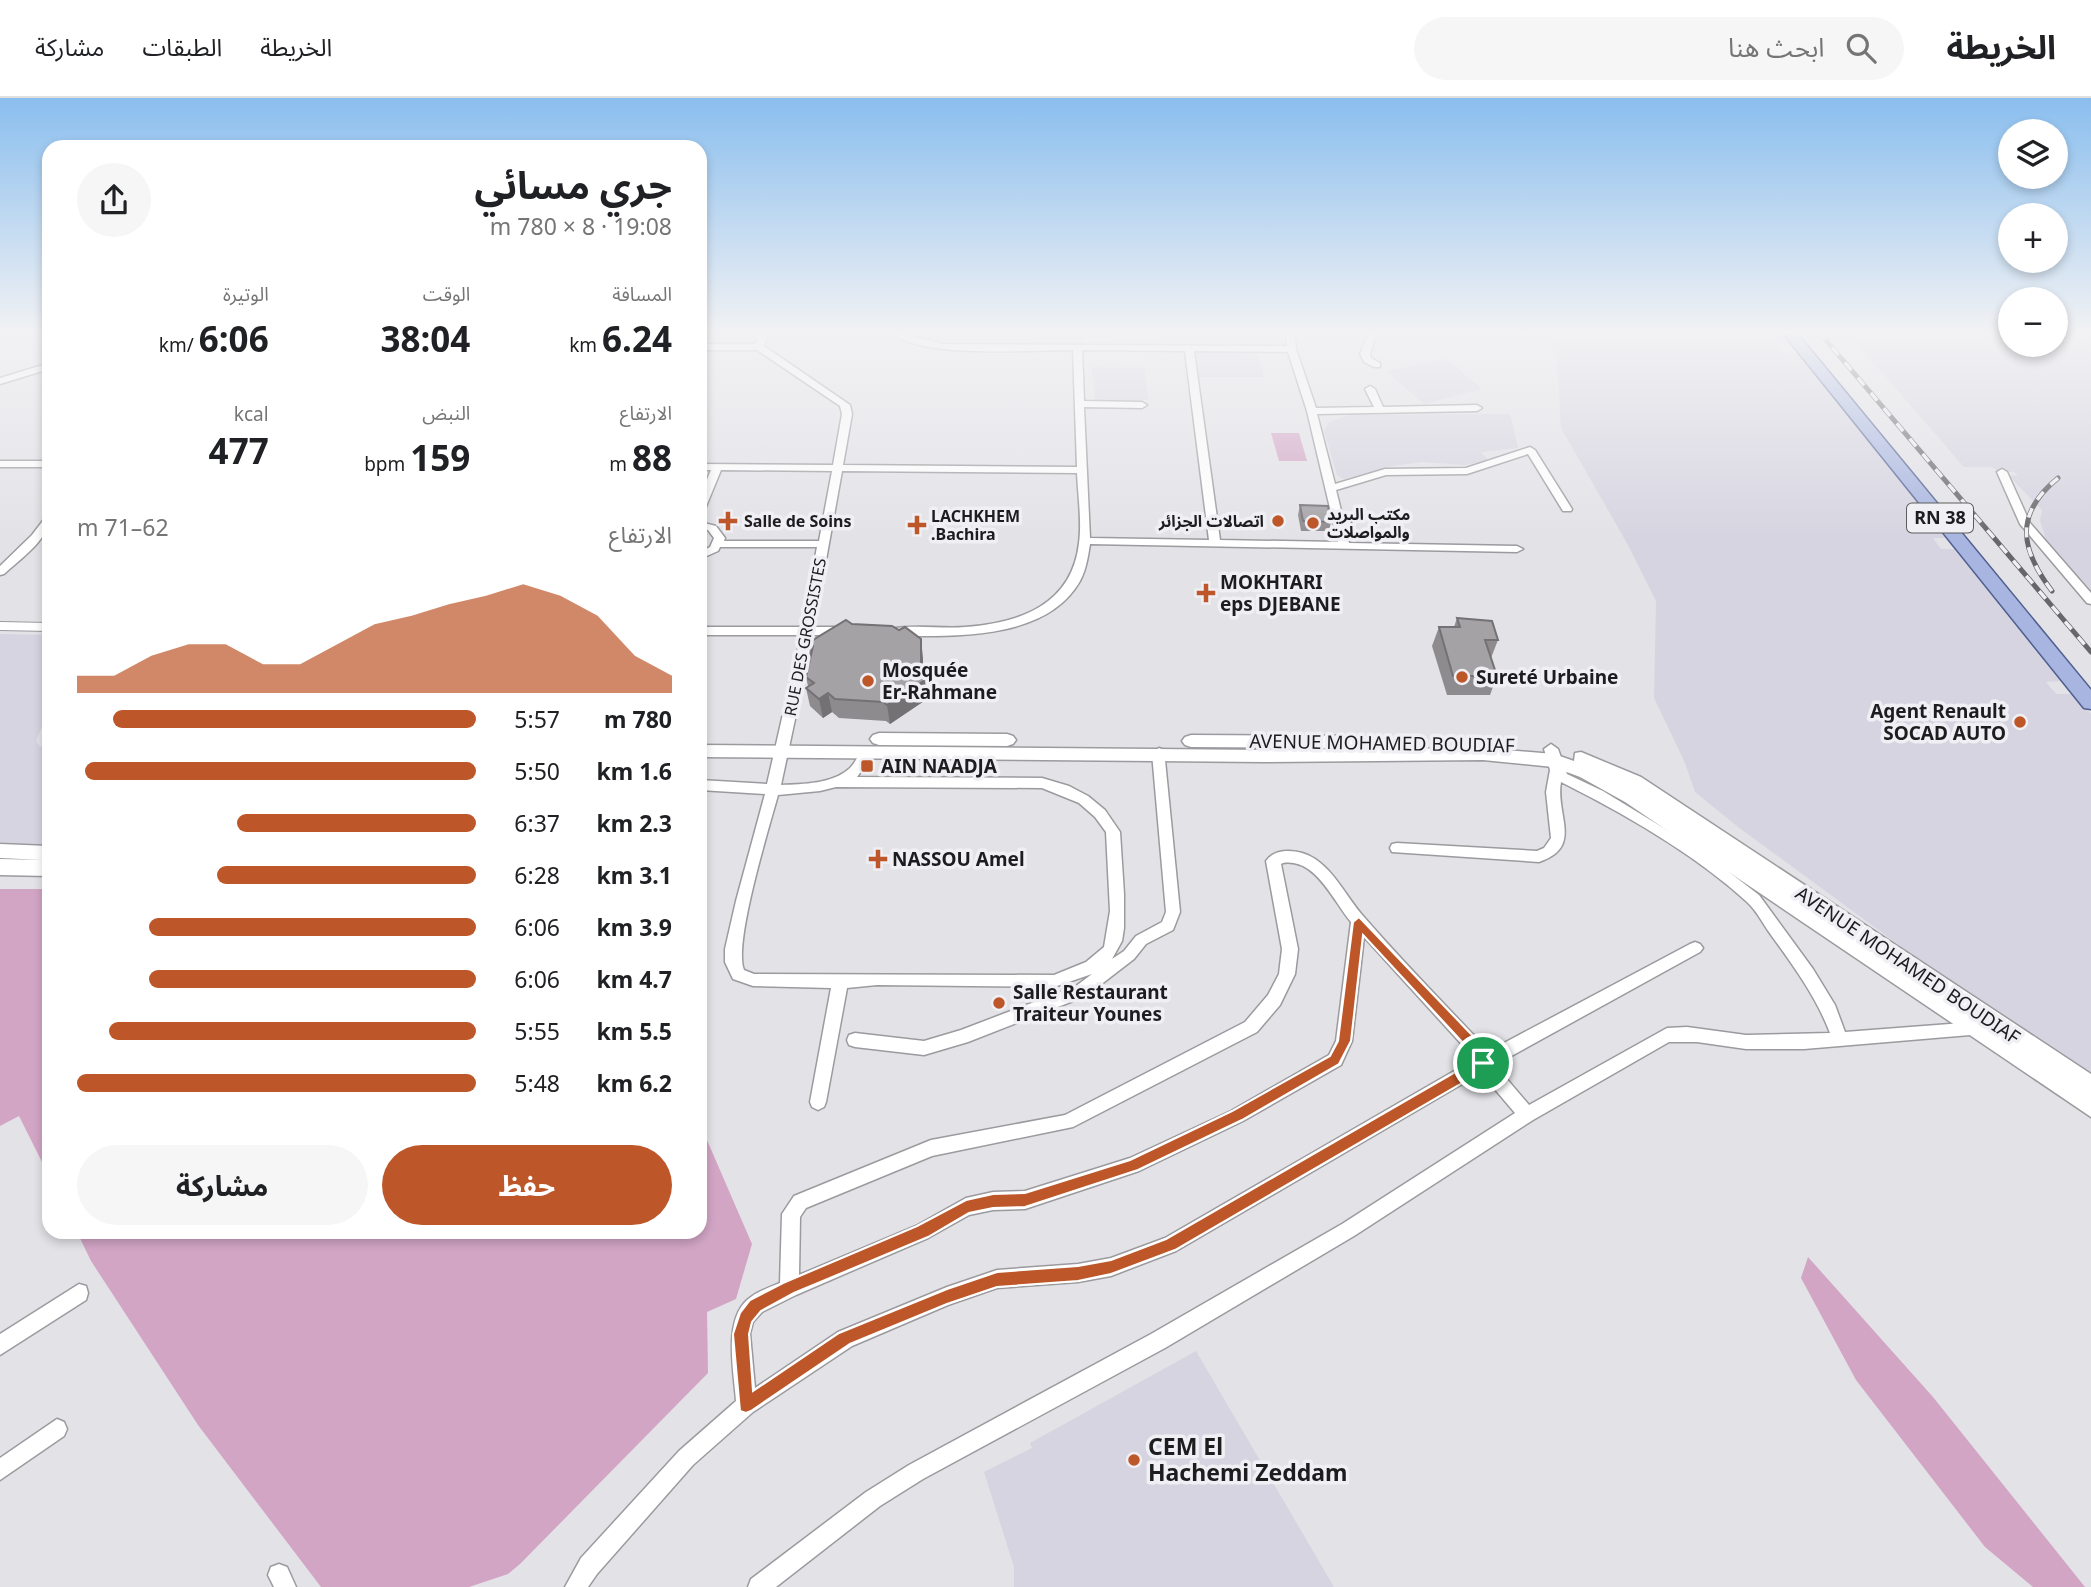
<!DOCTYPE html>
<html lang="ar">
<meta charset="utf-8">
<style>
:root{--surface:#fff;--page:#f6f6f6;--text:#202124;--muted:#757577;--line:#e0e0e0;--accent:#bd5729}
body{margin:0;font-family:"Noto Sans","Noto Sans Arabic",sans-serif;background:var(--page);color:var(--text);direction:rtl;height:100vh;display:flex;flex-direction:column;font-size:26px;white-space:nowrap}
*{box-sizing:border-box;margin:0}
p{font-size:23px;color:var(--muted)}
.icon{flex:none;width:38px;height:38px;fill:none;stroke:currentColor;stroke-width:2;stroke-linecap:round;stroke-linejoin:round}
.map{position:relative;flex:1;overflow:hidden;direction:ltr}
.details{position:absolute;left:42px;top:42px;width:665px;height:1099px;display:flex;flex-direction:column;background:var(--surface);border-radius:21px;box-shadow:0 4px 10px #0003;direction:rtl}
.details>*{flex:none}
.fabs{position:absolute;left:1998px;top:21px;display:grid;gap:14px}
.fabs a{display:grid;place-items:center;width:70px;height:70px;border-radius:50%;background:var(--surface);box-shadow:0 4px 10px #0003;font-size:35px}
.pin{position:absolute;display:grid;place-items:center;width:60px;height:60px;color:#fff;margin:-30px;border:4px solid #fff;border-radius:50%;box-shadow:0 2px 7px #0007}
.round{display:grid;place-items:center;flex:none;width:74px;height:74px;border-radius:37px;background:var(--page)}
.headline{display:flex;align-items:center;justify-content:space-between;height:119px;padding:0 35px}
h1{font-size:38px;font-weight:700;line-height:52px}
.metrics{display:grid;grid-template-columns:repeat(3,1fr);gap:10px;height:119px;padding:7px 35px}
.metrics div{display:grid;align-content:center}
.metrics b{font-size:35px;font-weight:700}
.metrics small{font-size:19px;font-weight:400}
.metrics p{font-size:19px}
.chart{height:196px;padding:14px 35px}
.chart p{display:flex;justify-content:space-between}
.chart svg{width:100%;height:126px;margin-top:7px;fill:var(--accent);opacity:.7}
.primary-button{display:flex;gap:14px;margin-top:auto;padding:14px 35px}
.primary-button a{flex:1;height:80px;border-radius:42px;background:var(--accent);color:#fff;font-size:28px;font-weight:700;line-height:80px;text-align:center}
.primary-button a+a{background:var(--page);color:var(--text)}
ul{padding:0 35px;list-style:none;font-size:23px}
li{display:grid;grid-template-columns:112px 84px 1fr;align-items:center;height:52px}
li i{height:18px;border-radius:9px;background:var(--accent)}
header{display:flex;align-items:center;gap:42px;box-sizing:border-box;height:98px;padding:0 35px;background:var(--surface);border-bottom:2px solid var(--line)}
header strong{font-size:33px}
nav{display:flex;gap:38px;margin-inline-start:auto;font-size:24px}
.search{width:490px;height:63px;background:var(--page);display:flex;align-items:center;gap:18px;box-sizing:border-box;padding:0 24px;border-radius:38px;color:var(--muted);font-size:26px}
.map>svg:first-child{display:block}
.built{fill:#d6d4e0}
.green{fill:#d2a5c5}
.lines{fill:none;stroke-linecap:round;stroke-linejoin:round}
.minor-casing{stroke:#9b9b9f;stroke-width:3}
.tertiary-casing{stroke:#9b9b9f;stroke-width:2}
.secondary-casing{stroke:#9b9b9f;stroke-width:3}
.primary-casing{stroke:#515f8f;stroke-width:3}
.minor{fill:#fff;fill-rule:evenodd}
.tertiary{fill:#fff;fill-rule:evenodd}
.secondary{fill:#fff;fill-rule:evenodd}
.primary{fill:#a7b5e0;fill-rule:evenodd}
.rail-casing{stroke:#67676a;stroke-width:5}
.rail{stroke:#f0eff4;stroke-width:3.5;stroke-dasharray:10;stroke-linecap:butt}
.wall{fill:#8e8b8f}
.shaded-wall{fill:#747174}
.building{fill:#a5a2a6;stroke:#747174;stroke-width:2}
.route{fill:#bd5729;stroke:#fff;stroke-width:2;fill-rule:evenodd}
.poi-dot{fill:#bd5729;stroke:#f0eff4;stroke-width:2.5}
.labels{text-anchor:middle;stroke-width:7;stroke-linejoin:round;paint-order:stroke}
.far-poi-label{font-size:16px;font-weight:bold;fill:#1d1d1f;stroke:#f0eff4;text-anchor:start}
.far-street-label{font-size:16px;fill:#1d1d1f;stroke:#f0eff4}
.shield{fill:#f0eff4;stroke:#5c5c5f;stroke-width:2}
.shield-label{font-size:18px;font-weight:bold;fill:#1d1d1f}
.poi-label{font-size:19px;font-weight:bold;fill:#1d1d1f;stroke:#f0eff4;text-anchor:start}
.street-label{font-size:19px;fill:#1d1d1f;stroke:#f0eff4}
.near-poi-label{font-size:23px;font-weight:bold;fill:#1d1d1f;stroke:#f0eff4;text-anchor:start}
</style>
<header>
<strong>الخريطة</strong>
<div class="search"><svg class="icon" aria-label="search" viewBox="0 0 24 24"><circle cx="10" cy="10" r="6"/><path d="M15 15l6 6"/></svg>ابحث هنا</div>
<nav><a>الخريطة</a><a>الطبقات</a><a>مشاركة</a></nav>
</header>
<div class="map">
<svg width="2091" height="1489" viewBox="0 0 2091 1489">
<rect width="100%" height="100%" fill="#e3e2e7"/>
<path class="built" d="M700,234H753L751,240L742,245L700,246Z
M908,234H1080L1083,237V249L938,243L916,239Z
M1544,234H1768L1785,256H1801L1945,440H1933L1941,451H1954L2060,583L2046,584L2056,596H2074L2091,616V979L1967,897L1738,729L1695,694L1685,665L1654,600L1656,503L1628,447L1561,330L1557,260Z
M1847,234H2011V247H2056V234H2091V496L2046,442L2040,422L2042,412L2009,378L2018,377L2014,374H1999L1992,369H1964Z
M1257,254L1264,279H1199L1196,255Z
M1447,261L1482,291L1424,306L1386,273Z
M1092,269L1145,270L1148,302H1140L1139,305L1095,304Z
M1510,316L1518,350L1481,354L1488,362L1465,367L1422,364L1392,368L1343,381L1337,377L1324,333L1329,324L1350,317Z
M0,536L49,537V612L36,643L40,649L49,642V750L0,744Z
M1196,1253L1334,1489H1014V1469L984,1374L1032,1350L1030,1345Z"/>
<path class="green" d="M1271,335H1299L1307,363H1279Z
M0,791H49V1078L19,1018L0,1028Z
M700,1026L752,1146L736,1201L707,1214L708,1275L520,1466L508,1476L469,1489H321L198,1327L91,1163L77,1134H700Z
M1808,1159L1933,1299L2085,1489H2033L1985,1449L1856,1282L1801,1180Z"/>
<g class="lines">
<g class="minor-casing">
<path id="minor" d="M760,234H768L764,248L850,307L852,316L843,367L1077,369L1073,252C1029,252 921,261 890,234C904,234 927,243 943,246L1287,248L1286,234H1294L1296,251L1316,310L1374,309L1365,291L1370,288L1375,291L1383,309L1477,307L1482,310L1477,313L1317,316L1335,386L1385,371L1466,370L1530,349L1535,352L1572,411L1571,413H1563L1528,356L1467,376L1386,377L1336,392L1349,445L1517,448L1523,451L1517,454L1090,446C1088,459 1086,472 1080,483C1046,543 953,538 894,538L888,534L890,531C914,526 941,531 965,529C1020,525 1072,507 1079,445C1082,423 1078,398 1077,375L842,373L814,529H846L852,533L846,537H813L781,687C803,686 833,686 850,670C857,663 859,653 868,649L875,654L857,679L1042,680L1069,688L1088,698L1105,712L1120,734L1124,796V830L1122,843L1112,861L1124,853L1136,838L1162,824L1166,814L1152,655L1159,650L1164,652L1180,814L1173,832L1146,846L1134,861L1086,898L968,944L924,957L855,949L849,947L847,942L849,937L855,935L924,943L961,932L1076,888L1092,876L1054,889L877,887L847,890L826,1004L824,1009L818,1012L812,1009L810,1004L831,890L753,888L733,881L725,864V851L736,803L765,696L700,692V682L767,686L801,537H700V529H802L817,449H720L718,453L700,461V454L710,449L714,440L708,432L700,430V424L716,428L725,440L724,443H819L832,373L721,372L705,411L700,414V398L711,372H700V366L833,367L842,316L840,308L757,252H700V246H755ZM1082,252L1185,253L1209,442L1090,440L1084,309L1142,310L1147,307L1142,304L1084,303ZM1194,253L1288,254L1307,313L1338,444L1220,442ZM836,689L1042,690L1079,705L1095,719L1106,734L1110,813L1104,849L1086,864L1054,877L754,876L744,872C733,846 769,730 778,697L820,693Z
M1185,234H1193L1194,236L1190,239Z
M1369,234H1377L1370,256L1371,260L1380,265V269H1374L1364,264L1360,256Z
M49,265V271L0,286V280Z
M0,363H49V369H0Z
M2002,371L2007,374L2030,425L2091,495V506L2087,505L2020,426L1997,374Z
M49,419C49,442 20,461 4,476L0,477V468L32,437L45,420Z
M1551,646L1558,651L1567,676L1603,693L1703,754L1759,797L1813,871L1835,907L1845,934L1976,924L1982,926L1984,931L1982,936L1804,951H1746L1697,944H1669L1533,1022L1354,1138L1165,1250L923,1381L880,1408L776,1489H748L751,1481L866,1394L909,1367L1151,1236L1342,1126L1515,1015L1481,975L1176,1153L1111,1178L1078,1184L997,1190L948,1207L852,1248L753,1314L693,1367L597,1476L588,1489H565L581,1460L679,1353L736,1303C734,1274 722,1218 751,1199C759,1193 770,1189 780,1185L782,1116L794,1098L931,1042L1065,1017L1245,924L1268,897L1279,876L1282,851L1266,763C1276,748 1302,752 1315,761C1336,775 1347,800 1364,819C1404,865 1447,909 1489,953L1690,846L1695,844L1700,846L1703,850L1700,854L1495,967L1529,1007L1667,930L1687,929L1746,937L1830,935C1816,898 1792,866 1769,834C1762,824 1756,812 1747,804C1696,757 1623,715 1561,684C1555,717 1584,749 1539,764L1392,754L1390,750L1392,746L1397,745L1537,753L1544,750L1551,740L1546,694L1550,672L1544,651ZM1283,765C1316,760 1333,803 1351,824L1336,943L1329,957L1231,1013L1130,1060L1025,1093L993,1094L966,1100L916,1128L799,1177L800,1119L806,1110L932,1058L1073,1029L1257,934L1280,907L1295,876L1298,851L1281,766ZM1364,839L1475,961L1165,1140L1111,1160L1078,1166L997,1172L947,1189L838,1234L755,1290L750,1236L753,1224L762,1214L796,1197L928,1140L969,1117L993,1112L1025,1111L1139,1073L1243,1023L1341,967L1352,943Z
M79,1186L86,1188L88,1195L86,1202L0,1257V1236Z
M57,1321L64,1324L67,1331L64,1338L0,1382V1360Z
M279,1466L287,1469L296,1489H274L268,1477L271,1469Z"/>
</g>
<g class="tertiary-casing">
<path id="tertiary" d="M0,524L49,525V533L0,532Z"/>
</g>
<g class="secondary-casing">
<path id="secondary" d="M879,635L1007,636L1013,638L1016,642L1013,646L1007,648L879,647L873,645L870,641L873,637Z
M1191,637L1367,638L1373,640L1376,644L1373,648L1367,650L1191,649L1185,647L1182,643L1185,639Z
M700,647L1264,652L1483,650L1554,656L1574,663L1575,655L1581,654L1641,679L2091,976V1019L1625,704L1580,679L1553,669L1483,662L1264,664L700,659Z
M0,746L49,748V778L0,777V761L43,762L0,760Z"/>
</g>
<g class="primary-casing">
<path id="primary" d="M1782,234H1796L2091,592V611L2084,610Z"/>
</g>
<use href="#minor" class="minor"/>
<use href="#tertiary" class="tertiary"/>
<use href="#secondary" class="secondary"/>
<use href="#primary" class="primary"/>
<g class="rail-casing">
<path id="rail" d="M1819,234L2091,554
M2052,493C2020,451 2014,416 2058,380"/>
</g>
<use href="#rail" class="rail"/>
</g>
<path class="wall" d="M1300,407L1331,424L1329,433H1301L1298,417Z
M1457,520L1498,542L1491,560L1497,578L1490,597H1447L1432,548L1439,529H1454Z
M852,526L923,560V581L925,582L927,601L890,626L886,623L839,620L832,614L823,620L810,608L806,590L808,588L806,579L811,558L808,545Z"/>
<path class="shaded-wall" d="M921,541L923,560V583L925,582L927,601L890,626L887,607Z
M828,595L832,614L823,620L819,601Z"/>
<path class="building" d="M1300,407L1328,408L1331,424L1303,423Z
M1457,520L1492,523L1498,542H1485L1497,578H1453L1439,529H1460Z
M846,522L852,526L892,528L899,532L905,529L921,541V579L925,582L887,607L883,604L835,601L828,595L819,601L806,590L814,585L806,579L813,548L808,545Z"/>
<linearGradient id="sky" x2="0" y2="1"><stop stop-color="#8abeee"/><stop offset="0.53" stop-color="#f2f2f4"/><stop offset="1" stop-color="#f2f2f4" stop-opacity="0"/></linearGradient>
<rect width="2091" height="442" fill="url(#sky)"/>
<path class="route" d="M1359,819L1493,959V967L1175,1152L1111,1176L1078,1183L997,1189L947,1206L850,1246L751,1313L746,1315L740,1313L733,1236L740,1215L750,1202L783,1185L917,1128L966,1102L993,1096L1025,1095L1130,1062L1232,1013L1330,958L1338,943L1353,824ZM1363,837L1478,961L1166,1141L1111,1162L1078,1168L997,1174L947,1191L839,1235L753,1293L749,1236L752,1224L761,1213L794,1195L928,1139L969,1115L993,1110L1025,1109L1138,1072L1242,1022L1339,966L1351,943Z"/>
<g class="poi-dot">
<path d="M724.5 412.5h7v7h7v7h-7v7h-7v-7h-7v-7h7z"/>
<circle cx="1278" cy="423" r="7"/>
<circle cx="1313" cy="425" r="7"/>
<path d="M913.5 416.5h7v7h7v7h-7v7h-7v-7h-7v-7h7z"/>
<path d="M1202.5 484.5h7v7h7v7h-7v7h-7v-7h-7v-7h7z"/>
<circle cx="1462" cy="579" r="7"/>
<circle cx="868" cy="583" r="7"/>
<circle cx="2020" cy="624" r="7"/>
<rect x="860" y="661" width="14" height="14" rx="3.5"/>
<path d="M874.5 750.5h7v7h7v7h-7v7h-7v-7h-7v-7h7z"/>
<circle cx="999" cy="905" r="7"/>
<circle cx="1134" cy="1362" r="7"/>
</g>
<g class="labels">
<g class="far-poi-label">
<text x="1327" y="422">مكتب البريد<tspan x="1327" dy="18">والمواصلات</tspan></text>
<text x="931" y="424">LACHKHEM<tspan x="931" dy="18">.Bachira</tspan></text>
<text x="744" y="429">Salle de Soins</text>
<text x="1264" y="429" text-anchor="end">اتصالات الجزائر</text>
</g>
<g class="far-street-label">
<text transform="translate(805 539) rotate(-79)" y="6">RUE DES GROSSISTES</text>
</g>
<rect class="shield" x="1907" y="405.5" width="66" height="29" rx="5"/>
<g class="shield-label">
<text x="1940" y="426">RN 38</text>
</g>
<g class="poi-label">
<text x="1220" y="491">MOKHTARI<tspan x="1220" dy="22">eps DJEBANE</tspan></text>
<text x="882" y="579">Mosquée<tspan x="882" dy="22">Er-Rahmane</tspan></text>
<text x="1476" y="586">Sureté Urbaine</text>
<text x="2006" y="620" text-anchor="end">Agent Renault<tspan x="2006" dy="22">SOCAD AUTO</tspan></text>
<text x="881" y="675">AIN NAADJA</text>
<text x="892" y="768">NASSOU Amel</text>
<text x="1013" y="901">Salle Restaurant<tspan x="1013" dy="22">Traiteur Younes</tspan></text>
</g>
<g class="street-label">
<text transform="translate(1382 645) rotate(1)" y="7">AVENUE MOHAMED BOUDIAF</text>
<text transform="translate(1908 867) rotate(34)" y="7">AVENUE MOHAMED BOUDIAF</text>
</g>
<g class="near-poi-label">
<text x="1148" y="1357">CEM El<tspan x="1148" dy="26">Hachemi Zeddam</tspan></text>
</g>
</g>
</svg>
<div class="fabs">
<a><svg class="icon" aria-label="layers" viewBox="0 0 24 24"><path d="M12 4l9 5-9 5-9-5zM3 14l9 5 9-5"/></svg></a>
<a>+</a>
<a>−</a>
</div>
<div class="pin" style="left:1483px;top:965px;background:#1e9e55"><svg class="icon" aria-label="arrive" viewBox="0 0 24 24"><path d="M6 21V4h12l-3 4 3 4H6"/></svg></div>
<section class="details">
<div class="headline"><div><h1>جري مسائي</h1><p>19:08 · 8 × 780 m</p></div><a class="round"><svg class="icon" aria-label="share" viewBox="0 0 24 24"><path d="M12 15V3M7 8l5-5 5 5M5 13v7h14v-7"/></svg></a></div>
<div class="metrics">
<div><p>المسافة</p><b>6.24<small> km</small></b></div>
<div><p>الوقت</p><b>38:04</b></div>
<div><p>الوتيرة</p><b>6:06<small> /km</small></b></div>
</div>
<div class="metrics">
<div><p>الارتفاع</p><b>88<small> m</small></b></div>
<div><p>النبض</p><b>159<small> bpm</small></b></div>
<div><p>kcal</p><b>477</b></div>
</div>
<div class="chart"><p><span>الارتفاع</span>62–71 m</p>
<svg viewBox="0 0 160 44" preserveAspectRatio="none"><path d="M0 44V38L10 38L20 31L30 27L40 27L50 34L60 34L70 27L80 20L90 17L100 13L110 10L120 6L130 10L140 17L150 31L160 38V44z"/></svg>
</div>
<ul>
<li><b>780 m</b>5:57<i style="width:91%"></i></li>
<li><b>1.6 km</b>5:50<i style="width:98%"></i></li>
<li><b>2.3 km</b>6:37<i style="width:60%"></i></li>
<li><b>3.1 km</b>6:28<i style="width:65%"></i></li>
<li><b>3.9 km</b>6:06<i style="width:82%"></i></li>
<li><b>4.7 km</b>6:06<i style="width:82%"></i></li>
<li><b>5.5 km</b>5:55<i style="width:92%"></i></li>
<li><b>6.2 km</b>5:48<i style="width:100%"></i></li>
</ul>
<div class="primary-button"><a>حفظ</a><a>مشاركة</a></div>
</section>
</div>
